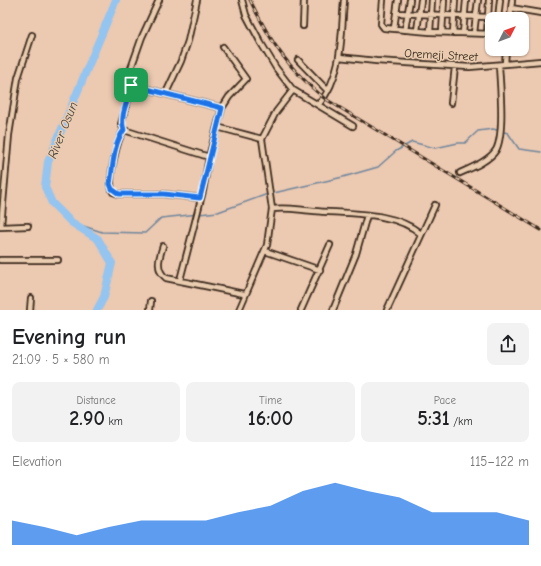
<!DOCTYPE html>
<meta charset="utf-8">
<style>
:root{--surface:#fff;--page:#f2f2f2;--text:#202124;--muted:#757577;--accent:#1a73e8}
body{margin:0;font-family:"Comic Neue",sans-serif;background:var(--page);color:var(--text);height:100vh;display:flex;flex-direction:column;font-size:15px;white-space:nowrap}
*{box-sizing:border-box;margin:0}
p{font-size:13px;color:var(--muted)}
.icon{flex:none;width:22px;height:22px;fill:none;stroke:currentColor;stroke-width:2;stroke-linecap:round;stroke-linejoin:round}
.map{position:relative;height:310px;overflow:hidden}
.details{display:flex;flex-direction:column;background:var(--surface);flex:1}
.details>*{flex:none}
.needle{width:26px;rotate:48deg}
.buttons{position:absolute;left:485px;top:12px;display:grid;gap:8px}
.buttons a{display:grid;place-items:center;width:44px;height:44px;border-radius:8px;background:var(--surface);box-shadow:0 1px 3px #0004;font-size:20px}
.pin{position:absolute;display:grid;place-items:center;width:34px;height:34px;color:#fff;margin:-17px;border-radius:8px;box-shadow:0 2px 6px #0006}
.round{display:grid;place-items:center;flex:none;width:42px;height:42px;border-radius:8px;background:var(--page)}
.overview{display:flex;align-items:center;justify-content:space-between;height:68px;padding:0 12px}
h1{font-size:22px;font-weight:600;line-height:30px}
.metrics{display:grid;grid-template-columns:repeat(3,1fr);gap:6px;height:68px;padding:4px 12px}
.metrics div{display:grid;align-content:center;border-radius:8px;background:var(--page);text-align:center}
.metrics b{font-size:20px;font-weight:600}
.metrics small{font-size:11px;font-weight:400}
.metrics p{font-size:11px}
.chart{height:112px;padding:8px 12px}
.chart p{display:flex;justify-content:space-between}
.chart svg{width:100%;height:72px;margin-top:4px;fill:var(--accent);opacity:.7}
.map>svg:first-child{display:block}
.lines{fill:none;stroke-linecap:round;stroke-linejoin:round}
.stream{stroke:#70869c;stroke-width:1.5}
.river{stroke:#94c4f0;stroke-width:8}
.minor-casing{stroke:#3b2a1e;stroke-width:8}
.minor{stroke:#eacdb0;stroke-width:4.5}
.rail-casing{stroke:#3b2a1e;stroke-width:3}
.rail{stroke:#eacdb0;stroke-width:1.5;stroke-dasharray:4.5;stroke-linecap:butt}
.route-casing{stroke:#fff;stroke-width:8}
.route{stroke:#1a73e8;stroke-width:5}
.labels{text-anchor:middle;stroke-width:3;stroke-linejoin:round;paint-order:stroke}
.street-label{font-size:12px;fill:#3b2a1e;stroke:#eacdb0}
.water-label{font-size:13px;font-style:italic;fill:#48413e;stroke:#eacdb0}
</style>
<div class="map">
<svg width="541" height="310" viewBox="0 0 541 310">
<rect width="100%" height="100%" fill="#ecc9b1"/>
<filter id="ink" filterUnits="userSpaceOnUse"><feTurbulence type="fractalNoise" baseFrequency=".025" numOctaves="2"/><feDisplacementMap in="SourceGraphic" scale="8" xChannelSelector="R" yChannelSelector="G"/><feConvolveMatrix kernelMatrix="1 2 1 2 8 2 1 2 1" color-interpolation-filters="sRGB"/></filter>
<g filter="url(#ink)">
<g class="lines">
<path class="stream" d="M71,222L102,232L145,233L161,218L218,212L265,195L343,177L378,167L396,151L412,142L435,148L458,143H465L478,131L493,129L508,133L519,149L541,152"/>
<path class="river" d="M97,310L104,297L112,263L98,239L71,222L52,203L45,187L48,162L116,0"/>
<g class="minor-casing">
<path id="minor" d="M242,0L246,15L261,43L276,68L293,90L353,126
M383,0L381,24L384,28L430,32L492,34
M511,8L541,13
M396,13L510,18
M498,19L500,0
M510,19L512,0
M303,26L304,0
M394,28L398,0
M405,30L410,0
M417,31L421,0
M430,32L432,0
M442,32L444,0
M453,33L455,0
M463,33L466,0
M474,33L478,0
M487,34L489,0
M339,57L376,61L469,67L541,61
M298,60L328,91
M505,64L506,49
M131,85L222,108
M166,93L181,61L188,41L197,0
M451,103L455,67
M319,104C343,75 341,36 344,0
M217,127L262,139
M124,130C117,139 107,181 113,192L119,194H164L200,198
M124,130L121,124L130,92V71L142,37L159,0
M124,130L209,157
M460,173C471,168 489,161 496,150C505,133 500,85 499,65
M272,209C287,207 300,210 314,211C347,214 395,211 421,234
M1,226L9,135L18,78L32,35
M0,227L28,226
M163,246C159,258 155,269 166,278L244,294
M265,251L320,270
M0,260H58
M180,280L203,191L209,157L222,108L229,97L246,79L223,47
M30,310L31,298
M150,310L151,301
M239,310L267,245L269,230L272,209L262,139L276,112L293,90
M301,310L330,245
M333,310L356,254L367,215
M387,310L435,205"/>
</g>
<use href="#minor" class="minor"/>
<g class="rail-casing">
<path id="rail" d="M250,0C271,43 287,67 324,98L541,230"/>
</g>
<use href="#rail" class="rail"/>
</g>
</g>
<g class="lines" filter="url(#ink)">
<g class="route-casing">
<path id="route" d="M131,85L222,108L200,198L164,194H119L112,189L110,184C113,168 113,144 124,130C119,115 129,100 131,85Z"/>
</g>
<use href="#route" class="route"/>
</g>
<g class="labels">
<g class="street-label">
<text transform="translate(441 55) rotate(3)" y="4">Oremeji Street</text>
</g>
<g class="water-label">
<text transform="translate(62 130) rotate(-68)" y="5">River Osun</text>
</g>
</g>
</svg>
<div class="buttons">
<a><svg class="needle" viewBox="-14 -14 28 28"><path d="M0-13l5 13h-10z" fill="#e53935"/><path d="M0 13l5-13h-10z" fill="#757577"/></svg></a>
</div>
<div class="pin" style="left:131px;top:85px;background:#1e9e55"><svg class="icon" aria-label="arrive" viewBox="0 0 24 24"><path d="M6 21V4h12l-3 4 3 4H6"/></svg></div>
</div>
<section class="details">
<div class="overview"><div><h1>Evening run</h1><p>21:09 · 5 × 580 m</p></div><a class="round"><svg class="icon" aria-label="share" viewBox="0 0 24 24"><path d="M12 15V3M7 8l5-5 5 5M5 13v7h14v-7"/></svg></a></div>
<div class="metrics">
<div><p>Distance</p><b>2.90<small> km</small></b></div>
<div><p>Time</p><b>16:00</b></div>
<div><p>Pace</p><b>5:31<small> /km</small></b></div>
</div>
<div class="chart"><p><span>Elevation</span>115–122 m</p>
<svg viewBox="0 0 160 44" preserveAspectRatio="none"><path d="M0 44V29L10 33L20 38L30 33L40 29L50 29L60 29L70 24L80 20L90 11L100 6L110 11L120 15L130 24L140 24L150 24L160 29V44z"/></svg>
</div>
</section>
